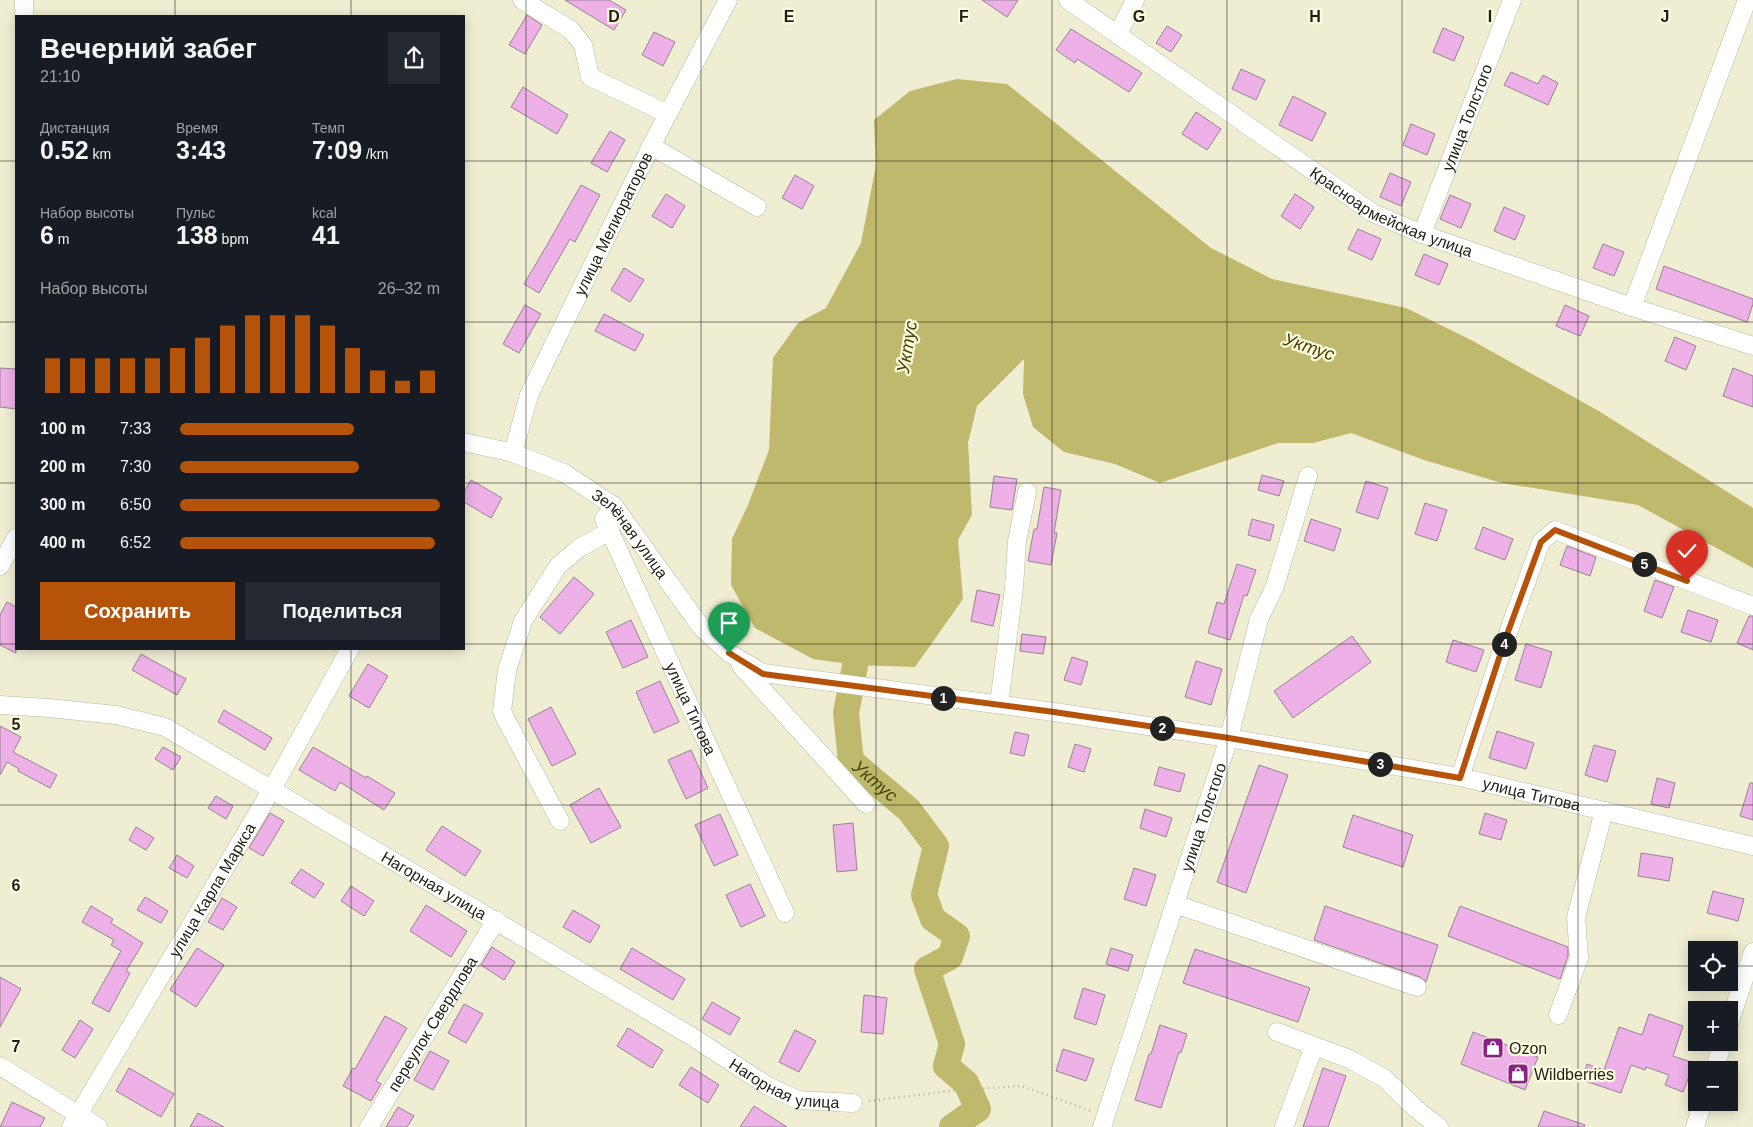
<!DOCTYPE html>
<html lang="ru">
<meta charset="utf-8">
<style>
:root{--surface:#171b24;--page:#242831;--text:#f1f3f6;--muted:#9ea1a6;--accent:#b45309}
body{margin:0;font-family:Arial,sans-serif;background:var(--page);color:var(--text);height:100vh;display:flex;flex-direction:column;font-size:19px;white-space:nowrap}
*{box-sizing:border-box;margin:0}
p{font-size:16px;color:var(--muted)}
.icon{flex:none;width:28px;height:28px;fill:none;stroke:currentColor;stroke-width:2;stroke-linecap:round;stroke-linejoin:round}
.map{position:relative;flex:1;overflow:hidden}
.details{position:absolute;left:15px;top:15px;width:450px;height:635px;display:flex;flex-direction:column;background:var(--surface);border-radius:0px;box-shadow:0 2px 12px #0003}
.details>*{flex:none}
.tools{position:absolute;left:1688px;top:941px;display:grid;gap:10px}
.tools a{display:grid;place-items:center;width:50px;height:50px;border-radius:0px;background:var(--surface);box-shadow:0 2px 12px #0003;font-size:25px}
.pin{position:absolute;display:grid;place-items:center;width:42px;height:42px;color:#fff;margin:-51px -21px;border-radius:50% 50% 50% 0;rotate:-45deg;box-shadow:0 0 5px #0007}
.pin .icon{rotate:45deg}
.km{position:absolute;width:25px;height:25px;margin:-12px;border-radius:50%;background:#222;color:#fff;font-size:14px;line-height:25px;text-align:center}
.round{display:grid;place-items:center;flex:none;width:52px;height:52px;border-radius:0px;background:var(--page)}
.summary{display:flex;align-items:center;justify-content:space-between;height:85px;padding:0 25px}
h1{font-size:28px;font-weight:700;line-height:38px}
.metrics{display:grid;grid-template-columns:repeat(3,1fr);gap:8px;height:85px;padding:5px 25px}
.metrics div{display:grid;align-content:center}
.metrics b{font-size:25px;font-weight:700}
.metrics small{font-size:14px;font-weight:400}
.metrics p{font-size:14px}
.chart{height:140px;padding:10px 25px}
.chart p{display:flex;justify-content:space-between}
.chart svg{width:100%;height:90px;margin-top:5px;stroke:var(--accent);stroke-width:6}
.cta{display:flex;gap:10px;margin-top:auto;padding:10px 25px}
.cta a{flex:1;height:58px;border-radius:0px;background:var(--accent);color:#fff;font-size:20px;font-weight:700;line-height:58px;text-align:center}
.cta a+a{background:var(--page);color:var(--text)}
ul{padding:0 25px;list-style:none;font-size:16px}
li{display:grid;grid-template-columns:80px 60px 1fr;align-items:center;height:38px}
li i{height:12px;border-radius:6px;background:var(--accent)}
.map>svg:first-child{display:block}
.water{fill:#beb96c}
.lines{fill:none;stroke-linecap:round;stroke-linejoin:round}
.river{stroke:#beb96c;stroke-width:26}
.building{fill:#edb1e7;stroke:#988396}
.minor-casing{stroke:#bbbaa0;stroke-width:19}
.path{stroke:#b0af99;stroke-width:2.5;stroke-dasharray:1 4;stroke-linecap:butt}
.minor{stroke:#fff;stroke-width:18}
.route-casing{stroke:#fff;stroke-width:10}
.route{stroke:#b45309;stroke-width:6}
.grid{fill:none;stroke:#201f15;stroke-width:1;stroke-opacity:0.55}
.labels{text-anchor:middle;stroke-width:4.5;stroke-linejoin:round;paint-order:stroke}
.street-label{font-size:16px;fill:#201f15;stroke:#fcfbdf}
.poi-label{font-size:16px;fill:#201f15;stroke:#fcfbdf;text-anchor:start}
.water-label{font-size:18px;font-style:italic;fill:#474304;stroke:#fcfbdf}
.grid-label{font-size:16px;text-anchor:middle;font-weight:bold;fill:#201f15;stroke:#fcfbdf;stroke-width:4.5;stroke-linejoin:round;paint-order:stroke}
</style>
<div class="map">
<svg width="1753" height="1127" viewBox="0 0 1753 1127">
<rect width="100%" height="100%" fill="#efedd2"/>
<path class="water" d="M957,79L1007,84L1211,248L1272,279L1406,308L1471,340L1597,410L1753,508V568L1638,505L1502,483L1424,460L1351,433L1313,443H1278L1160,483L1115,464L1064,452L1033,427L1023,394L1024,359L977,406L968,443L972,515L958,540L963,599L915,667L856,665L813,659L755,628L731,585L732,539L748,505L769,450L773,358L798,323L826,308L861,243L876,165L874,120L910,91Z"/>
<g class="lines">
<path class="river" id="s1" d="M862,629L846,713L851,761L909,810L936,846L924,895L933,919L957,936L950,957L927,969L952,1044L946,1066L966,1083L978,1109L952,1127"/>
</g>
<path class="building" d="M565,0H609L626,10L614,30Z
M982,0H1018L1007,17Z
M527,15L542,25L525,54L509,45Z
M1167,26L1182,35L1171,52L1156,43Z
M1443,28L1464,37L1454,61L1433,52Z
M1071,29L1142,73L1129,92L1077,59L1075,63L1056,50Z
M654,32L675,42L663,66L642,55Z
M1241,69L1265,80L1256,100L1232,89Z
M1511,72L1538,84L1543,75L1558,83L1548,105L1504,85Z
M523,87L568,115L557,134L511,107Z
M1293,96L1326,113L1312,141L1279,125Z
M1196,112L1221,129L1207,150L1182,134Z
M1411,124L1435,134L1427,155L1403,145Z
M610,131L625,140L607,172L591,163Z
M1390,173L1411,182L1401,206L1380,197Z
M795,175L814,186L802,209L782,198Z
M581,185L600,195L575,242L570,239L539,293L524,284L547,245Z
M666,194L685,206L672,228L652,216Z
M1295,194L1314,207L1300,229L1281,216Z
M1450,195L1471,204L1461,228L1440,219Z
M1504,207L1525,216L1515,240L1494,231Z
M1358,229L1381,239L1372,260L1348,249Z
M1603,244L1624,252L1614,276L1593,268Z
M1424,254L1448,264L1439,285L1415,275Z
M1664,266L1753,299V304L1747,322L1656,289Z
M624,268L644,280L630,302L611,290Z
M525,305L541,314L519,353L503,344Z
M1565,305L1589,316L1580,336L1556,326Z
M604,314L644,335L635,351L595,331Z
M1675,337L1696,346L1686,370L1665,361Z
M0,368L16,369V409L0,407Z
M1733,368L1753,376V407L1723,396Z
M1262,475L1284,481L1279,496L1258,490Z
M994,476L1017,479L1012,510L990,507Z
M471,480L502,498L491,518L464,502V492Z
M1366,481L1388,488L1378,519L1356,512Z
M1044,487L1061,490L1054,533H1057L1051,565L1028,561L1034,529H1037Z
M1425,503L1447,510L1437,541L1415,534Z
M1252,519L1274,525L1270,541L1248,535Z
M1311,519L1341,529L1334,551L1304,541Z
M1483,527L1513,539L1505,560L1475,549Z
M1567,546L1596,557L1590,576L1560,565Z
M1237,564L1256,570L1247,596L1244,595L1230,640L1208,633L1217,602L1224,604Z
M574,577L594,594L560,634L540,617Z
M1655,580L1674,587L1662,618L1644,611Z
M977,590L1000,595L993,626L971,621Z
M7,602L16,607V653L0,645V615Z
M1688,610L1718,620L1711,642L1681,632Z
M1749,616H1753V650L1737,643Z
M631,620L648,657L623,668L606,632Z
M1022,634L1046,637L1043,654L1020,651Z
M1352,636L1371,662L1293,718L1274,691Z
M1453,640L1484,650L1476,672L1446,662Z
M1526,644L1552,652L1541,688L1515,680Z
M141,654L186,679L177,695L132,670Z
M1072,657L1088,662L1081,685L1064,680Z
M1196,661L1222,669L1211,705L1185,697Z
M368,664L388,676L369,708L349,696Z
M660,681L679,722L654,733L636,692Z
M551,707L576,754L552,766L528,719Z
M224,710L272,738L265,750L218,722Z
M0,726L21,737L13,752L57,775L50,788L18,771L19,769L7,762L0,775Z
M1497,731L1534,743L1526,769L1489,758Z
M1015,732L1029,735L1024,756L1010,753Z
M1075,744L1091,749L1084,772L1068,767Z
M1594,745L1616,751L1607,782L1585,775Z
M163,747L181,757L173,770L155,759Z
M313,747L366,778L367,776L395,793L384,810L340,782L335,791L299,770Z
M691,750L708,788L686,799L668,760Z
M1259,765L1288,775L1246,893L1217,882Z
M1159,767L1185,774L1180,792L1154,785Z
M1657,778L1675,783L1669,808L1651,804Z
M1750,783H1753V820L1740,816Z
M599,788L621,827L591,843L570,805Z
M216,796L233,806L226,819L208,808Z
M1145,809L1172,818L1166,837L1140,828Z
M270,813L284,821L263,856L249,848Z
M1485,813L1507,820L1501,840L1479,834Z
M720,814L738,855L714,866L695,825Z
M1353,815L1413,835L1403,867L1343,847Z
M853,823L857,870L837,872L833,825Z
M442,826L481,851L465,876L426,850Z
M136,827L154,838L146,850L129,840Z
M1641,853L1673,858L1669,881L1638,876Z
M177,855L194,866L187,878L169,868Z
M1134,868L1156,875L1146,906L1124,899Z
M301,869L324,884L314,898L291,883Z
M750,884L765,916L741,927L726,895Z
M351,886L374,901L364,916L341,901Z
M1713,891L1744,899L1738,921L1707,913Z
M145,897L168,911L161,923L137,910Z
M222,898L237,907L223,930L208,922Z
M426,905L467,931L451,957L410,931Z
M91,906L113,919L111,923L143,943L126,971L130,973L109,1012L92,1003L121,951L111,945L114,940L82,922Z
M1325,906L1438,945L1426,982L1420,977L1314,940Z
M1460,906L1568,947V956L1560,979L1448,936Z
M573,910L600,926L590,943L563,927Z
M492,947L515,962L504,980L481,965Z
M197,948L224,965L196,1007L170,990Z
M632,948L685,979L673,1000L620,969Z
M1111,948L1133,955L1128,971L1106,964Z
M1195,949L1310,988L1298,1022L1183,983Z
M0,977L21,989L0,1027Z
M1083,988L1105,995L1096,1025L1074,1018Z
M864,995L887,998L883,1034L861,1032Z
M712,1002L740,1018L730,1035L702,1019Z
M464,1004L483,1014L466,1043L448,1033Z
M1649,1014L1683,1026L1673,1056L1694,1063L1683,1092L1665,1085L1669,1075L1646,1067L1645,1070L1631,1065L1621,1093L1582,1080L1587,1064L1604,1070L1619,1027L1642,1035Z
M385,1016L407,1028L376,1081L381,1084L371,1101L343,1086L353,1068L355,1069Z
M80,1020L93,1029L75,1058L62,1050Z
M1160,1025L1187,1034L1181,1053L1179,1052L1161,1108L1135,1100L1149,1054H1151Z
M628,1028L663,1050L652,1068L617,1046Z
M795,1030L816,1041L799,1072L779,1062Z
M1473,1032L1538,1057L1525,1090L1461,1064Z
M1063,1049L1094,1059L1086,1081L1056,1071Z
M430,1051L449,1061L433,1090L414,1080Z
M691,1067L719,1085L708,1103L679,1085Z
M129,1068L174,1094L161,1117L116,1091Z
M1323,1068L1346,1076L1328,1127H1303Z
M12,1102L45,1118L40,1127H0Z
M754,1106L787,1127H740Z
M398,1107L414,1116L407,1127H386Z
M1544,1111L1585,1125L1584,1127H1538Z
M198,1113L224,1127H190Z"/>
<g class="lines">
<g class="minor-casing">
<g id="minor">
<path d="M24,0V16"/>
<path d="M522,0L571,30L583,45L590,77L668,114"/>
<path id="s2" d="M1068,0L1373,213L1422,234L1632,307L1753,346"/>
<path d="M1118,34L1135,0"/>
<path d="M651,146L757,207"/>
<path id="s3" d="M1422,234L1512,0"/>
<path d="M1632,307L1747,0"/>
<path id="s4" d="M464,442L513,453L564,473L614,506L701,627L729,653L763,673L1054,712L1229,738L1460,777L1753,846"/>
<path id="s5" d="M513,453L529,395L651,146L728,0"/>
<path id="s6" d="M614,506L604,519L785,913"/>
<path d="M0,566L16,538"/>
<path d="M741,666L866,804"/>
<path d="M999,704L1014,588L1017,541L1027,492"/>
<path id="s7" d="M0,705L49,708L116,715L165,727L691,1036L768,1086L798,1100L853,1103"/>
<path d="M1460,777L1505,641L1541,542L1555,530L1753,606"/>
<path d="M560,821L502,712L507,670L523,621L558,566L579,548L610,531"/>
<path d="M1175,904L1417,987"/>
<path d="M1558,1015L1579,958L1576,917L1604,811"/>
<path d="M1729,1024L1753,952"/>
<path d="M1277,1032L1349,1059L1384,1078L1415,1108L1439,1127"/>
<path d="M0,1066L98,1127"/>
<path d="M1714,1070L1723,1042"/>
<path id="s8" d="M71,1127L272,789L350,649"/>
<path id="s9" d="M369,1127L496,920"/>
<path id="s10" d="M1102,1127L1229,738L1259,619L1275,586L1308,476"/>
<path d="M1284,1127L1314,1046"/>
<path d="M1695,1127L1703,1102"/>
</g>
</g>
<path class="path" d="M869,1101L958,1090L1022,1086L1091,1111"/>
<use href="#minor" class="minor"/>
</g>
<g class="lines">
<g class="route-casing">
<path id="route" d="M729,653L763,674L1054,712L1229,738L1460,778L1505,640L1541,542L1555,530L1687,581"/>
</g>
<use href="#route" class="route"/>
</g>
<path class="grid" d="M175,0V16M351,0V16M526,0V1127M701,0V1127M876,0V1127M1052,0V1127M1227,0V1127M1402,0V1127M1578,0V1127M0,161H16M464,161H1753M0,322H16M464,322H1753M0,483H16M464,483H1753M0,644H16M464,644H1753M175,649V1127M351,649V1127M0,805H1753M0,966H1696M1729,966H1753"/>
<defs>
<g id="shop-square" transform="scale(1.125)"><rect x="-9" y="-9" width="18" height="18" rx="4" fill="#8a2186" stroke="#fcfbdf"/><path d="M-5-2.5h2.3a2.7 3.5 0 0 1 5.4 0H5L5.5 6h-11ZM-1.5-2.5h3a1.5 2.3 0 0 0-3 0Z" fill="#fff"/></g>
</defs>
<g fill-rule="evenodd">
<use href="#shop-square" x="1493" y="1048"/>
<use href="#shop-square" x="1518" y="1074"/>
</g>
<g class="labels">
<g class="street-label">
<text dy="6" stroke="none"><textPath href="#s3" startOffset="125">улица Толстого</textPath></text>
<text dy="6" stroke="none"><textPath href="#s2" startOffset="388">Красноармейская улица</textPath></text>
<text dy="6" stroke="none"><textPath href="#s5" startOffset="251">улица Мелиораторов</textPath></text>
<text dy="6" stroke="none"><textPath href="#s4" startOffset="196">Зелёная улица</textPath></text>
<text dy="6" stroke="none"><textPath href="#s6" startOffset="225">улица Титова</textPath></text>
<text dy="6" stroke="none"><textPath href="#s4" startOffset="1170">улица Титова</textPath></text>
<text dy="6" stroke="none"><textPath href="#s10" startOffset="326">улица Толстого</textPath></text>
<text dy="6" stroke="none"><textPath href="#s7" startOffset="479">Нагорная улица</textPath></text>
<text dy="6" stroke="none"><textPath href="#s8" startOffset="276">улица Карла Маркса</textPath></text>
<text dy="6" stroke="none"><textPath href="#s9" startOffset="121">переулок Свердлова</textPath></text>
<text dy="6" stroke="none"><textPath href="#s7" startOffset="884">Нагорная улица</textPath></text>
</g>
<g class="poi-label">
<text x="1509" y="1054">Ozon</text>
<text x="1534" y="1080">Wildberries</text>
</g>
<g class="water-label">
<text transform="translate(907 347) rotate(-81)" y="6">Уктус</text>
<text transform="translate(1309 347) rotate(18)" y="6">Уктус</text>
<text dy="6" stroke="none"><textPath href="#s1" startOffset="165">Уктус</textPath></text>
</g>
</g>
<g class="grid-label">
<text x="614" y="22">D</text>
<text x="789" y="22">E</text>
<text x="964" y="22">F</text>
<text x="1139" y="22">G</text>
<text x="1315" y="22">H</text>
<text x="1490" y="22">I</text>
<text x="1665" y="22">J</text>
<text x="16" y="730">5</text>
<text x="16" y="891">6</text>
<text x="16" y="1052">7</text>
</g>
</svg>
<div class="tools">
<a><svg class="icon" aria-label="locate" viewBox="0 0 24 24"><circle cx="12" cy="12" r="6"/><path d="M12 2v4M12 18v4M2 12h4M18 12h4"/></svg></a>
<a>+</a>
<a>−</a>
</div>
<div class="pin" style="left:729px;top:653px;background:#1e9e55"><svg class="icon" aria-label="arrive" viewBox="0 0 24 24"><path d="M6 21V4h12l-3 4 3 4H6"/></svg></div>
<div class="pin" style="left:1687px;top:581px;background:#d93025"><svg class="icon" aria-label="check" viewBox="0 0 24 24"><path d="M5 12l5 5 9-10"/></svg></div>
<b class="km" style="left:943px;top:698px">1</b>
<b class="km" style="left:1162px;top:728px">2</b>
<b class="km" style="left:1380px;top:764px">3</b>
<b class="km" style="left:1504px;top:644px">4</b>
<b class="km" style="left:1644px;top:564px">5</b>
<section class="details">
<div class="summary"><div><h1>Вечерний забег</h1><p>21:10</p></div><a class="round"><svg class="icon" aria-label="share" viewBox="0 0 24 24"><path d="M12 15V3M7 8l5-5 5 5M5 13v7h14v-7"/></svg></a></div>
<div class="metrics">
<div><p>Дистанция</p><b>0.52<small> km</small></b></div>
<div><p>Время</p><b>3:43</b></div>
<div><p>Темп</p><b>7:09<small> /km</small></b></div>
</div>
<div class="metrics">
<div><p>Набор высоты</p><b>6<small> m</small></b></div>
<div><p>Пульс</p><b>138<small> bpm</small></b></div>
<div><p>kcal</p><b>41</b></div>
</div>
<div class="chart"><p><span>Набор высоты</span>26–32 m</p>
<svg viewBox="0 0 160 44" preserveAspectRatio="none"><path d="M5 44V27M15 44V27M25 44V27M35 44V27M45 44V27M55 44V22M65 44V17M75 44V11M85 44V6M95 44V6M105 44V6M115 44V11M125 44V22M135 44V33M145 44V38M155 44V33"/></svg>
</div>
<ul>
<li><b>100 m</b>7:33<i style="width:67%"></i></li>
<li><b>200 m</b>7:30<i style="width:69%"></i></li>
<li><b>300 m</b>6:50<i style="width:100%"></i></li>
<li><b>400 m</b>6:52<i style="width:98%"></i></li>
</ul>
<div class="cta"><a>Сохранить</a><a>Поделиться</a></div>
</section>
</div>
